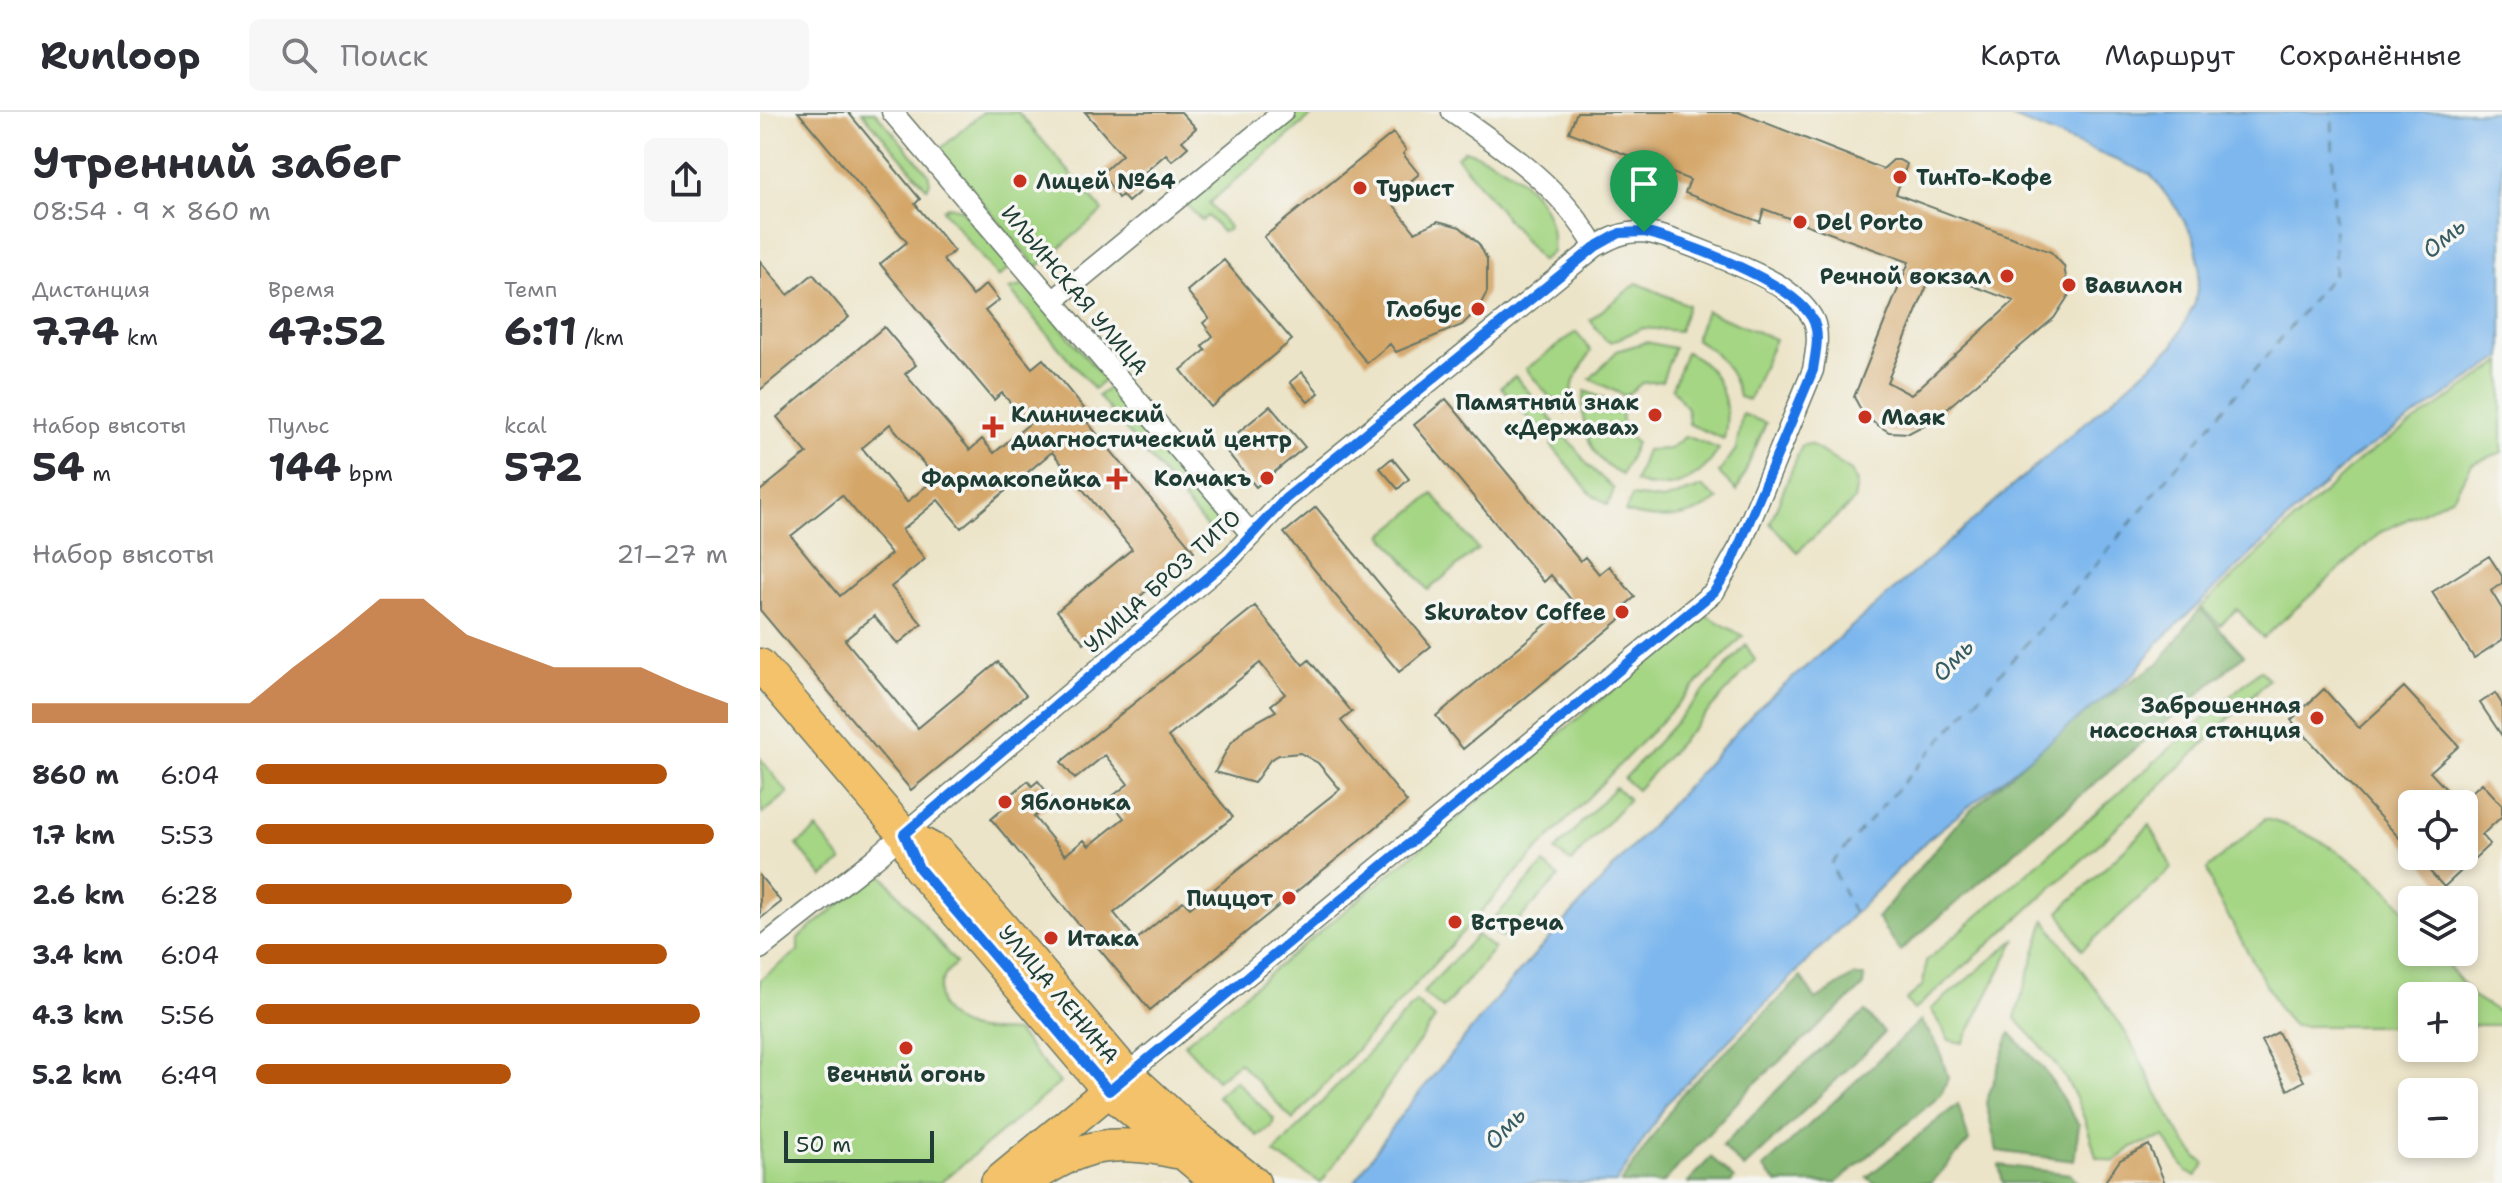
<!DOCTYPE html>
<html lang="ru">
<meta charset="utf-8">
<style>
:root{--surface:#fff;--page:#f7f7f7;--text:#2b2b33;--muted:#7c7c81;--line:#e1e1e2;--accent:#b45309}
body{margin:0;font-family:"Shantell Sans",sans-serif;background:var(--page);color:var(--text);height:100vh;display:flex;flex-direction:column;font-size:30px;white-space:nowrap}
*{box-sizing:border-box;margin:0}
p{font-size:26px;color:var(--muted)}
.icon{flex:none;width:44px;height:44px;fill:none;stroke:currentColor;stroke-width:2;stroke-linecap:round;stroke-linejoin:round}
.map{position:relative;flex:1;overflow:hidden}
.panel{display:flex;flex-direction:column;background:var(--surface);width:760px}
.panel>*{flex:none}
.tools{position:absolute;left:1638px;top:678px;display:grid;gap:16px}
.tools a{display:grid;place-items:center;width:80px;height:80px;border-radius:12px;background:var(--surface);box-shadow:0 4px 12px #0003;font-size:40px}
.scale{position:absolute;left:24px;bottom:20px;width:150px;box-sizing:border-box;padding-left:8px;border:4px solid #1f3d34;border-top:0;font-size:22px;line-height:28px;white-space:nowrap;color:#1f3d34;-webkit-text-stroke:6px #f6f6f2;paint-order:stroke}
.pin{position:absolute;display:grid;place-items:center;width:68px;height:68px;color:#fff;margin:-82px -34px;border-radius:50% 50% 50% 0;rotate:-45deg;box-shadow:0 0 8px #0007}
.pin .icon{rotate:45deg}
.round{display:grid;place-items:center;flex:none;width:84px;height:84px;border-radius:12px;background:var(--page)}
.summary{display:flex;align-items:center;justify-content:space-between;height:136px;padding:0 32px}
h1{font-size:44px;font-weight:700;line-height:60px}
.metrics{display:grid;grid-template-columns:repeat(3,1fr);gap:12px;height:136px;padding:8px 32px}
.metrics div{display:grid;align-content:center}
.metrics b{font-size:40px;font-weight:700}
.metrics small{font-size:22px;font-weight:400}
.metrics p{font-size:22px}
.chart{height:224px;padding:16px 32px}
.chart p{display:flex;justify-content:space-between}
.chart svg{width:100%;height:144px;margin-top:8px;fill:var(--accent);opacity:.7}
ul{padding:0 32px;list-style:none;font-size:26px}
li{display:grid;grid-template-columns:128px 96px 1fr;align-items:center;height:60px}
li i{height:20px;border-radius:10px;background:var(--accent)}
header{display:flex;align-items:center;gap:48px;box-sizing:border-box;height:112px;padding:0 40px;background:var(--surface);border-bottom:2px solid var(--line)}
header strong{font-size:38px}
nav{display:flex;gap:44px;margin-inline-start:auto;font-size:28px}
.search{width:560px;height:72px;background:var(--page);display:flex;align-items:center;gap:20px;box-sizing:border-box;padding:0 28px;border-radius:12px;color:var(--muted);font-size:30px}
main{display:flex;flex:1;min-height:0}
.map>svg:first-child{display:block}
.green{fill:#a5d684;stroke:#628a5c;stroke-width:2}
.forest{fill:#84b772;stroke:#527a53;stroke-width:2}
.water{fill:#7db7ee;stroke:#4e7a91;stroke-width:2}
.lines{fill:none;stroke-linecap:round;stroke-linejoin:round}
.ferry{stroke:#365c62;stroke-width:2;stroke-dasharray:10 8;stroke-linecap:butt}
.building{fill:#d4a667;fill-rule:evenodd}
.minor-casing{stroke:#677768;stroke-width:23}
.primary-casing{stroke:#677768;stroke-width:35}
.minor{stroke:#fff;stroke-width:20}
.primary{stroke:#f3c26a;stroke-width:32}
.route-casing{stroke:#fff;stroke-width:16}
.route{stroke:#1a73e8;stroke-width:10}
.poi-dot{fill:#c8321e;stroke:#f6f6f2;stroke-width:3}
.labels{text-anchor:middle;stroke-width:7;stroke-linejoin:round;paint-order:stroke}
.poi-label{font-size:22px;font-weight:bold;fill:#1f3d34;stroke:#f6f6f2;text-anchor:start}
.street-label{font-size:22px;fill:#1f3d34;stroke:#f6f6f2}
.water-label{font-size:24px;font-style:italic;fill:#365c62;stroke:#f6f6f2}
</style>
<header>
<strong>Runloop</strong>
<div class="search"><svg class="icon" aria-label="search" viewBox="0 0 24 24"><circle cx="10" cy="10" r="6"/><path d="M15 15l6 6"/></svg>Поиск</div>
<nav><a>Карта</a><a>Маршрут</a><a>Сохранённые</a></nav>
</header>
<main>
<section class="panel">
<div class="summary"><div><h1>Утренний забег</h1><p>08:54 · 9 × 860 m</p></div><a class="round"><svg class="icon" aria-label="share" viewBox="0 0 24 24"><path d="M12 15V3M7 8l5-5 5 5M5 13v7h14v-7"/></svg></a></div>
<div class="metrics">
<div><p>Дистанция</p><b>7.74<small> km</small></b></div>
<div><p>Время</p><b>47:52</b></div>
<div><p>Темп</p><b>6:11<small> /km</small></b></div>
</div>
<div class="metrics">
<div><p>Набор высоты</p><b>54<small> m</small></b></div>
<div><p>Пульс</p><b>144<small> bpm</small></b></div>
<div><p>kcal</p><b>572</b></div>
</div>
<div class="chart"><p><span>Набор высоты</span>21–27 m</p>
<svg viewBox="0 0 160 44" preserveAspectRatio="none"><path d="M0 44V38L10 38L20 38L30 38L40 38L50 38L60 27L70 17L80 6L90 6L100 17L110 22L120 27L130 27L140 27L150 33L160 38V44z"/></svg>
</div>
<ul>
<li><b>860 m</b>6:04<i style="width:87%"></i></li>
<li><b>1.7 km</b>5:53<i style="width:97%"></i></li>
<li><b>2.6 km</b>6:28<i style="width:67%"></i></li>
<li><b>3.4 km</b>6:04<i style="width:87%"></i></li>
<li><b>4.3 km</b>5:56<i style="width:94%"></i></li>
<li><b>5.2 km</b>6:49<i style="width:54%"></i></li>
</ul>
</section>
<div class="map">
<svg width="1742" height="1071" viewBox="0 0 1742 1071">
<rect width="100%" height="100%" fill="#f6f6f2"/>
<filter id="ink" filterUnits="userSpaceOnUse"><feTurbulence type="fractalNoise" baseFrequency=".0125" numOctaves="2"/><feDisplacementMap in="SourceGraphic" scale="16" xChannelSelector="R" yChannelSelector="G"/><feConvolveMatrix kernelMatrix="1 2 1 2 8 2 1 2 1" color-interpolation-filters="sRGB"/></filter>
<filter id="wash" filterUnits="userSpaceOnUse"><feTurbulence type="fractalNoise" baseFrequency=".006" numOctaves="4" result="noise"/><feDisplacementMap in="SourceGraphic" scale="32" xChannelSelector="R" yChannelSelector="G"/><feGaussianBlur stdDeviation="1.8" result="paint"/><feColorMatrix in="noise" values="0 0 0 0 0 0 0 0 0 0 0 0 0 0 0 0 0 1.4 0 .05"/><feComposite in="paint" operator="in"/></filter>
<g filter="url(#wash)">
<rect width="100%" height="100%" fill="#ece4c8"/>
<path class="green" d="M102,0H115L168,61L170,70L167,76Z
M223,0H258L343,99L277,155L178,39Z
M532,0H556L449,91L469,115L468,118L462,120L448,104L442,109L424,90Z
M705,38C752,54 797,85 792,140L781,149L697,45Z
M189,94L201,97L251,155L238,165L183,98Z
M877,171L928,193L919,219L883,216L851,230L845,228L830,208Z
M266,173L345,268L334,277L249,177Z
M946,199L1015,227L989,288L979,285C974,259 957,239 935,227Z
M816,220L831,239L814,268L808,300L803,301L766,257Z
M886,230L914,236L902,269L882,271L865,284L830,267L857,239Z
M926,240C960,255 972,292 964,327L929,312L927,296L912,276Z
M1742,250V340L1712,352L1693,385L1621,420L1503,526L1477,497L1460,513L1441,495L1599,348Z
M755,264L794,310L781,320L741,275Z
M351,274L432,370L418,381L338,284Z
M825,279L861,294L862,315L876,331L862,363C830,349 818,312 825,279Z
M982,302L1006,311L977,379L959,361L976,337Z
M806,324L828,353L854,377L848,393L830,381L791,333Z
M926,324L959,337C940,369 910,382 875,370L886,338L909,337Z
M1050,332L1091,359L1097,371L1094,389L1037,440L1010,411L1042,333Z
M943,375L958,388C929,408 898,410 865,400L872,384L903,388Z
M437,376L463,406L449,418L423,388Z
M673,382L718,437L668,478L623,423Z
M944,502L983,524L755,762L533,1008L479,950L457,968L424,932Z
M986,533L995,548L877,678L864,667Z
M1500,558L1509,567C1394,682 1277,793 1154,898L1146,888L1163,874L1166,849Z
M0,646L28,681L2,702L0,680L3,677Z
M855,675L869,687L811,750L795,739Z
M1505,707C1549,716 1631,767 1651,809C1655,817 1652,831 1652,840H1677L1713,884L1742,902V913H1704V884H1652V914H1534L1520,898L1454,779L1447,757Z
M1390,713L1412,756L1322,838L1299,800Z
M57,717L82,749L63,765L37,733Z
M784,752L799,765L742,826L727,814Z
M120,760L196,851C172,873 172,901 206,915C219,921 242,918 256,920L300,971L180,1071H0V868L38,839V826Z
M1285,808C1311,845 1341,881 1365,920C1385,953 1419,1035 1445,1052L1436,1064L1427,1060L1404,1025L1372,1035L1354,1050L1336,1045C1318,976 1303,957 1255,906Z
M717,823L734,837L683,897L663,881Z
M1256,827L1203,931L1189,928L1171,897Z
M656,890L675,907L561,1071L514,1041Z
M475,968L514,1007L512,1014L497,1024L457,984Z"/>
<path class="forest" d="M1440,496L1484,543L1140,839L1117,806L1200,708L1308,611L1400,550Z
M1093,864H1104L1103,875L992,974L903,1071H861L920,984L1041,865L1056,888Z
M1105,900L1124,920L1119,927L984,1056L962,1034L1033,962Z
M1161,908L1179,936L1188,966L1181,983L1076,1071H1018L1003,1056Z
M1250,921L1284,957L1319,1013L1314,1049L1237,1039L1226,991Z
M1198,992L1209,1029L1171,1071H1114L1107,1065Z
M951,1045L974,1067L971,1071H928Z
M1239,1053L1310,1062L1318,1071H1243Z"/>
<path class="water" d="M1239,0H1742V245L1589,349L1399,530L1374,562L1167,728L907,991L856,1071H594L634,1012L750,870L996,598L1413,234L1435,191L1440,155L1434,126L1417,97L1390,62Z"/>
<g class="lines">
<path class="ferry" d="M1093,801L1071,752L1337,452L1575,160L1572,0"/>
</g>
<g id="blocks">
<path class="building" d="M38,0H88L160,87L155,92L194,139L183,148L213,184L226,172L239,188L225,199L272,256L283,247L332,306L327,310L434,439L324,531L297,499L372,437L292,340L201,416L178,388L142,418L165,447L131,475L162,512L138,532L114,504L85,528L158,616L238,550L266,583L151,678L0,498V379L47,341L17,305L124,215L156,253L145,262L210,338L222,327L234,341L269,312L242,281L234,288L120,152L147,130ZM130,312L176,366L147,390L102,336ZM82,383L131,442L80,484L31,424Z
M325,0H421L436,16L422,29L428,35L412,49L406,42L376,68L384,76L368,90L362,83L358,86L342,61L362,43Z
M817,0H978L1123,57L1133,48H1139L1147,52L1136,82L1291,140L1304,154L1309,183L1294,206L1172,309L1149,321L1129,320L1105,305L1094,285L1149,150L1004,97L1000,110L925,81L930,68L809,20ZM1173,159L1254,189L1151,283L1127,270Z
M633,21L646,38L643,42L659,62L629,87L655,120L678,109L700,115L719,132L727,147V180L718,197L702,213L636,240L630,232L607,251L504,125Z
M464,148L532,228L451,295L421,258L446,238L442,234L453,224L443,211L449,206L427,179Z
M0,149L28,183L53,162L89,205L0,278Z
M542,260L559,281L548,290L530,270Z
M686,287L820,449L825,445L839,462L849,454L875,485L863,495L868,501L703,637L676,604L813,490L791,463L784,470L654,313Z
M510,294L545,335L496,375L462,334Z
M632,346L649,367L638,377L620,356Z
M556,395L671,534L639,560L524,421Z
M1729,444L1742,464V472L1731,479L1742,497V528L1714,546L1672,480Z
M495,494L543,553L549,548L592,600L581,609L647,690L390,898L231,707L250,691L247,686L268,669L272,674L278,669L294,689L274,705L305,743L324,728L329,734L364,706L349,687L368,672L345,643L315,667L301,650ZM500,551L525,582L511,593L516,599L485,616L470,632L455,660L494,671L510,648L519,643L540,641L558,651L580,677L430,796L423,789L376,828L354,801L473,705L408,625Z
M1644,575L1699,634L1670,660L1700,692H1652V740L1531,608L1564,577L1599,616Z
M1735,581L1742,592V624L1720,591Z
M1722,671L1742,693V704L1722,723L1730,732L1684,775L1656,744H1704V687Z
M0,764L21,790L0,807Z
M1518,920L1544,969L1528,978L1501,929Z
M1389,1033L1405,1071H1344L1360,1048Z"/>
</g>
</g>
<g filter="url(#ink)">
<use href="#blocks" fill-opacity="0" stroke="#677768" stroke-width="2"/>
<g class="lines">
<g class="minor-casing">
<path id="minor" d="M132,0L492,423
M692,0C746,38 802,75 835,135
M293,189L523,0
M0,837L114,747L470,446L525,387L835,135C851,126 863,120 881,120C906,121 998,160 1020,174C1033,183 1047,194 1054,209C1060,225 1055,243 1053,258L980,434L954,480L367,962"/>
</g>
<g class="primary-casing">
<path id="primary" d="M0,553L144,722L159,756L349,979L459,1071
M144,722L179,741L367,962L430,1020L494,1071
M268,1069C319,1032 354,1026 415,1040
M237,1071L364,966"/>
</g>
<use href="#minor" class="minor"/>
<use href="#primary" class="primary"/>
</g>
</g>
<g class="lines" filter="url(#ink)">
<g class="route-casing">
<path id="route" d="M884,120C924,130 1038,171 1054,210C1060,225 1055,243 1053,258L970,455L954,480L349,979L159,756L144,722L470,446L525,387L835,135L860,121Z"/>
</g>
<use href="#route" class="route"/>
</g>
<g class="poi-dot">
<circle cx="1140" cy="65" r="8"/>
<circle cx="260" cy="69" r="8"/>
<circle cx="600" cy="76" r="8"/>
<circle cx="1040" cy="110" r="8"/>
<circle cx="1247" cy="164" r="8"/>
<circle cx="1309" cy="173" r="8"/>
<circle cx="718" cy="197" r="8"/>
<circle cx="895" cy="303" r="8"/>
<circle cx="1105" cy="305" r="8"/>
<path d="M229 303h8v8h8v8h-8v8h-8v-8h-8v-8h8z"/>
<circle cx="507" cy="366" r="8"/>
<path d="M353 355h8v8h8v8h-8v8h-8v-8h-8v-8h8z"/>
<circle cx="862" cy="500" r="8"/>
<circle cx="1557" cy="606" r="8"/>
<circle cx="245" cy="690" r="8"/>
<circle cx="529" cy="786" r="8"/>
<circle cx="695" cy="810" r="8"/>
<circle cx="291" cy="826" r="8"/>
<circle cx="146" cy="936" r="8"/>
</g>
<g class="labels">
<g class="poi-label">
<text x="1156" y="73">ТинТо-Кофе</text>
<text x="276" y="77">Лицей №64</text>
<text x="616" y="84">Турист</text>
<text x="1056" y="118">Del Porto</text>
<text x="1231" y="172" text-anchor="end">Речной вокзал</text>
<text x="1325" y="181">Вавилон</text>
<text x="702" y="205" text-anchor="end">Глобус</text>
<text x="879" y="298" text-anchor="end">Памятный знак<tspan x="879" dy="25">«Держава»</tspan></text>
<text x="251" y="310">Клинический<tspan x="251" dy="25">диагностический центр</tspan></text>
<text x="1121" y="313">Маяк</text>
<text x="491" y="374" text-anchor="end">Колчакъ</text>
<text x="341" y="375" text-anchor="end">Фармакопейка</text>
<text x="846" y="508" text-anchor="end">Skuratov Coffee</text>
<text x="1541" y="601" text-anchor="end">Заброшенная<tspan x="1541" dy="25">насосная станция</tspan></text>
<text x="261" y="698">Яблонька</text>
<text x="513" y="794" text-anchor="end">Пиццот</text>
<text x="711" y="818">Встреча</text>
<text x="307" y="834">Итака</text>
<text x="146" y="970" text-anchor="middle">Вечный огонь</text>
</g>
<g class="street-label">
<text transform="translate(315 178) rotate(50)" y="8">ИЛЬИНСКАЯ УЛИЦА</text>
<text transform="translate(402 469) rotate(-42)" y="8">УЛИЦА БРОЗ ТИТО</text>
<text transform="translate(299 882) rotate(50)" y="8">УЛИЦА ЛЕНИНА</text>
</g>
<g class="water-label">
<text transform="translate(1684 126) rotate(-40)" y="8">Омь</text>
<text transform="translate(1193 548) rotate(-46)" y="8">Омь</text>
<text transform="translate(745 1016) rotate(-46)" y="8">Омь</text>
</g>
</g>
</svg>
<div class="tools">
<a><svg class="icon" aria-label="locate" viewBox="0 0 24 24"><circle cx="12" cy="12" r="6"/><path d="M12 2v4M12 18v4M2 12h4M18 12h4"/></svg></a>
<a><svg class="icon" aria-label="layers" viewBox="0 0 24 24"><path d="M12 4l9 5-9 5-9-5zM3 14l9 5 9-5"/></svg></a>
<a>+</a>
<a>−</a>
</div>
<div class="scale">50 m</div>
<div class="pin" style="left:884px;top:120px;background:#1e9e55"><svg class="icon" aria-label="arrive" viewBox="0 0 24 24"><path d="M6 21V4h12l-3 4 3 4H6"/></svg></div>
</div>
</main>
